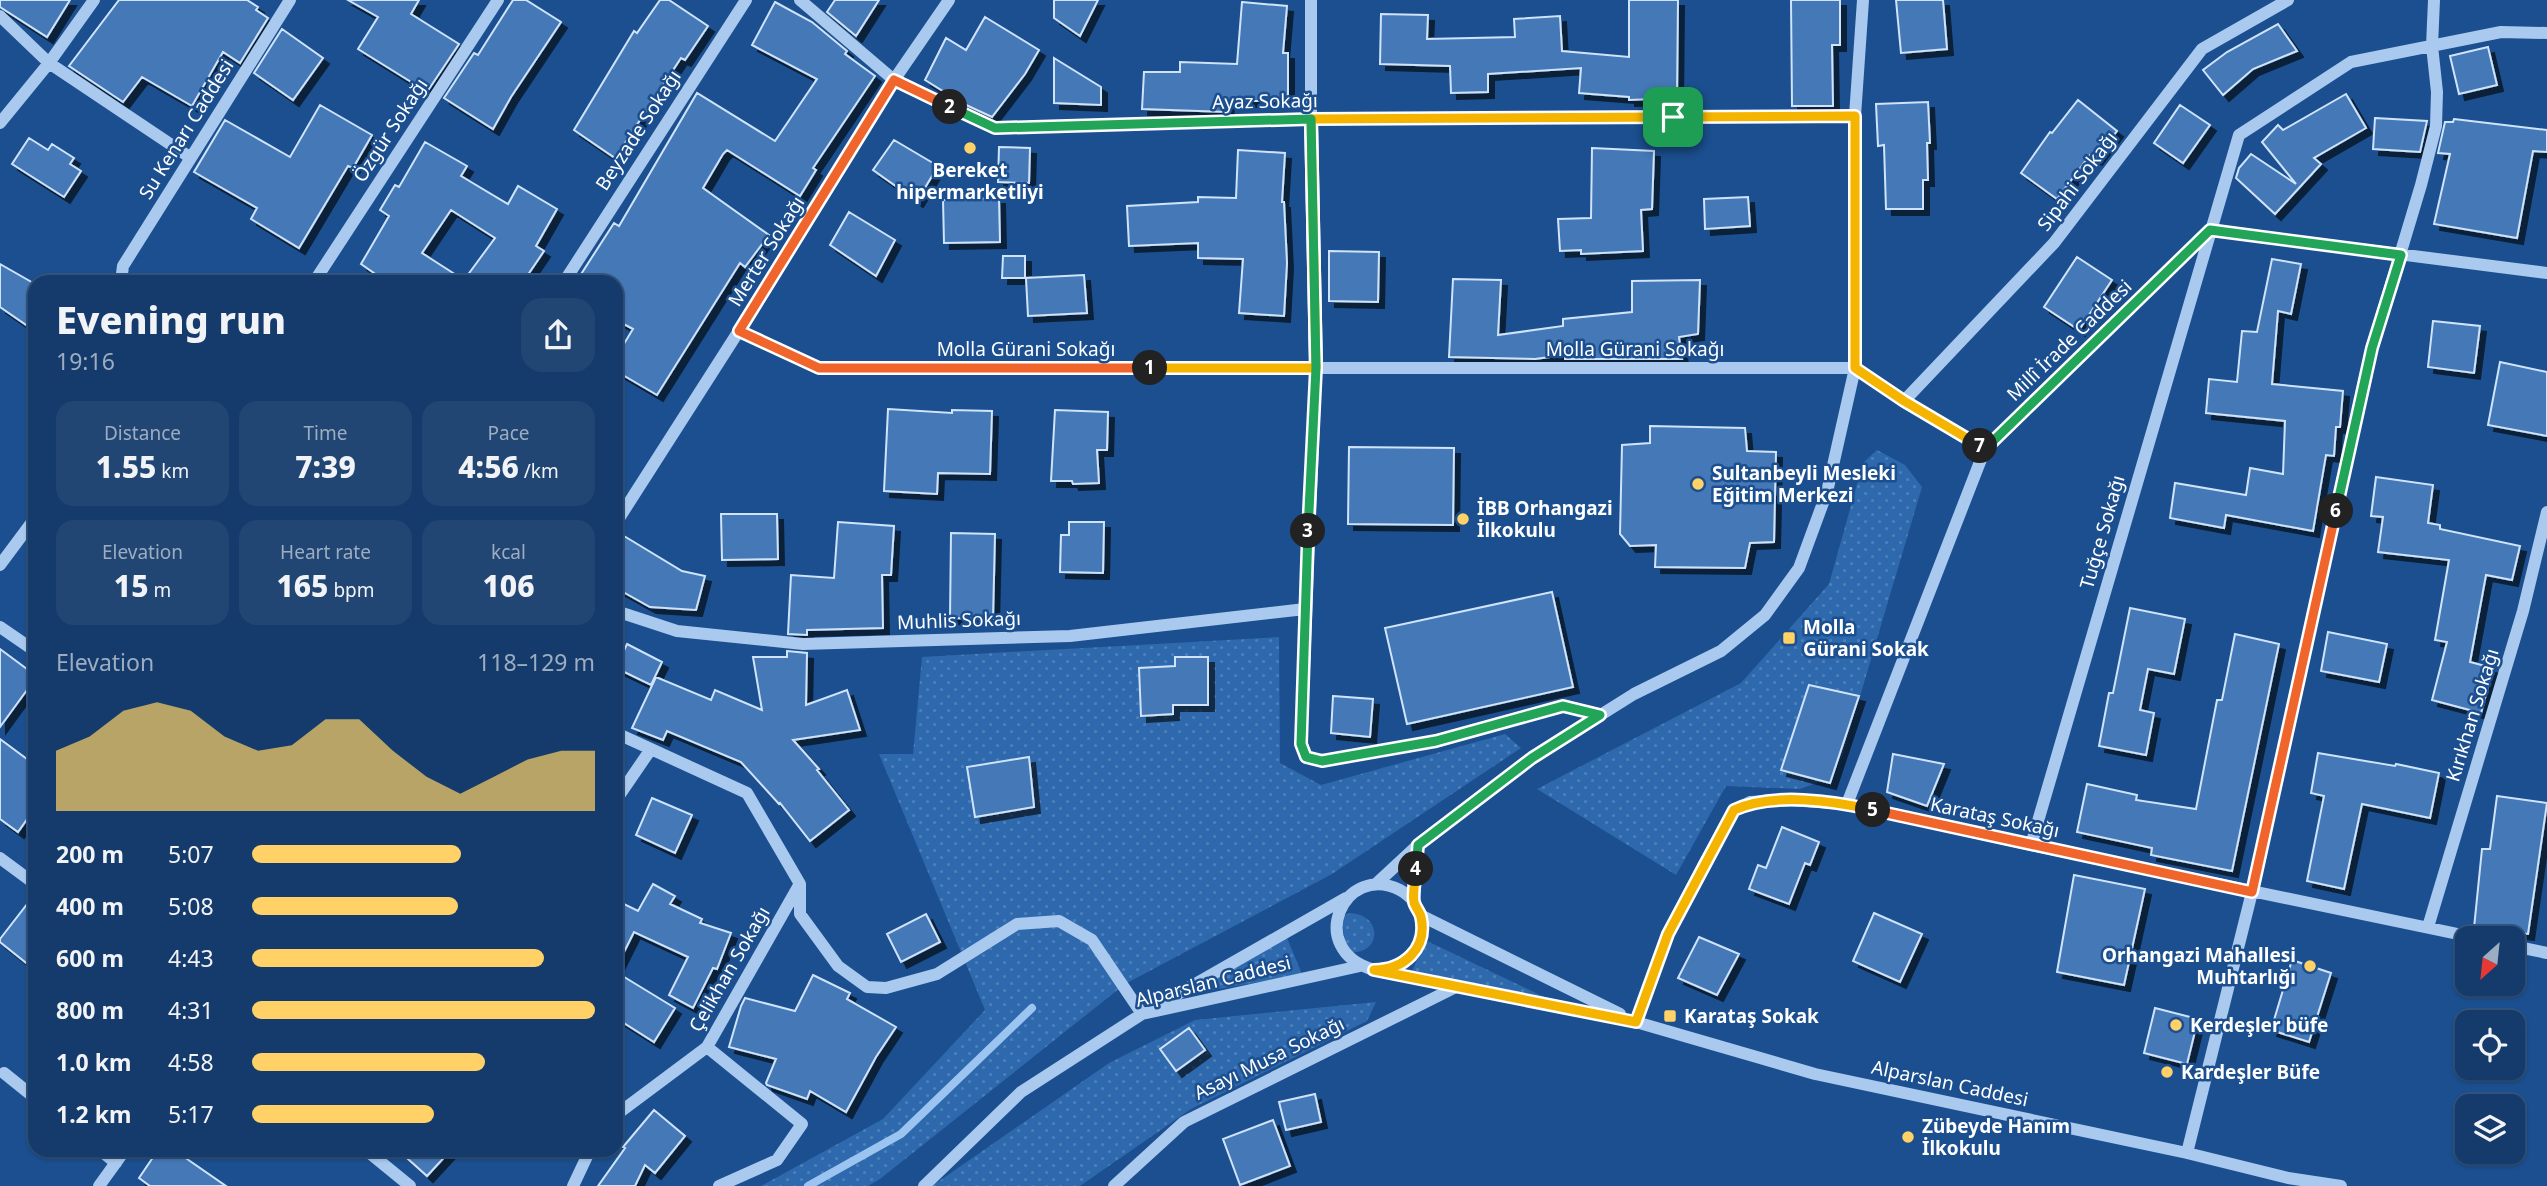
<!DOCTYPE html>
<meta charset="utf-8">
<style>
:root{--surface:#143b6b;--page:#214673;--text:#f1f3f6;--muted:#9dadc1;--line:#33557e;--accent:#ffd166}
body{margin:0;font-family:"Noto Sans",sans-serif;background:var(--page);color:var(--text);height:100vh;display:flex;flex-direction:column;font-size:26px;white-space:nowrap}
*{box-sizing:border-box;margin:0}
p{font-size:23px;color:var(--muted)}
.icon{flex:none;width:38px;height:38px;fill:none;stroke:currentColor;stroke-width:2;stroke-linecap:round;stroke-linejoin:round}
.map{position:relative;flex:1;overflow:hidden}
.side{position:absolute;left:28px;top:275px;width:595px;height:882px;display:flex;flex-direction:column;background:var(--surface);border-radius:21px;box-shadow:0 2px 5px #0004,0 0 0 2px var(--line)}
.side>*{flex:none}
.needle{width:46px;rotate:207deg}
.controls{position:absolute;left:2455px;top:926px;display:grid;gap:14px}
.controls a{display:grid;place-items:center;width:70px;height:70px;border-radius:14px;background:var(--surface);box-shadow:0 2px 5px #0004,0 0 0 2px var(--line);font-size:35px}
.pin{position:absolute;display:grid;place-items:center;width:60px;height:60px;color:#fff;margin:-30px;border-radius:14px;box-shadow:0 4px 10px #0006}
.km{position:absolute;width:35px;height:35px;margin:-18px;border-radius:50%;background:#222;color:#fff;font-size:19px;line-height:35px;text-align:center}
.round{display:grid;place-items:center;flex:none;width:74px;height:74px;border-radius:21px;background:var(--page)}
.summary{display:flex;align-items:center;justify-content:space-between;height:119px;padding:0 28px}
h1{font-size:38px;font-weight:800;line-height:52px}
.stats{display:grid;grid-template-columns:repeat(3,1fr);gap:10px;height:119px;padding:7px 28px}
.stats div{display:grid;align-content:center;border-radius:18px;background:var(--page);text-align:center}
.stats b{font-size:30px;font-weight:800}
.stats small{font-size:19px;font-weight:400}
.stats p{font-size:19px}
.chart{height:196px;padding:14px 28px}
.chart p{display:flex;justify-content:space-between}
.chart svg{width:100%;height:126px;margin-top:7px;fill:var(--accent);opacity:.7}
ul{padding:0 28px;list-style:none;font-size:23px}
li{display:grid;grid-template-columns:112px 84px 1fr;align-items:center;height:52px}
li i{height:18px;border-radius:9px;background:var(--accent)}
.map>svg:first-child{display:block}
.grass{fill:url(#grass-dots)}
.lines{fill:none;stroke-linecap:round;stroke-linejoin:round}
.stream{stroke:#9cc4f0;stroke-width:8}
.building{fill:#4478b7;stroke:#cfe3fa;stroke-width:2;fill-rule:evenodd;filter:url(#shadow)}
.minor{stroke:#a9c9ee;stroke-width:12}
.split-1-casing{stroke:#fff;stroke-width:14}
.split-2-casing{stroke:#fff;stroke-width:14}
.split-3-casing{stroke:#fff;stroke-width:14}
.split-4-casing{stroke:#fff;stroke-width:14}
.split-5-casing{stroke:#fff;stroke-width:14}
.split-6-casing{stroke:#fff;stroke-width:14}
.split-7-casing{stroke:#fff;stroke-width:14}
.split-8-casing{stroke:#fff;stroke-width:14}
.split-1{stroke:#f5b400;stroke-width:9}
.split-2{stroke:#f0652b;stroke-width:9}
.split-3{stroke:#22a559;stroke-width:9}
.split-4{stroke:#22a559;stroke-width:9}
.split-5{stroke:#f5b400;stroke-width:9}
.split-6{stroke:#f0652b;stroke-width:9}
.split-7{stroke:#22a559;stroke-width:9}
.split-8{stroke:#f5b400;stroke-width:9}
.poi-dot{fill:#ffd166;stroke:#1b4f8f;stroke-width:2.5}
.labels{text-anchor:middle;stroke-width:5;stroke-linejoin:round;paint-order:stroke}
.street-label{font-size:19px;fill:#fff;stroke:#1b4f8f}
.poi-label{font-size:19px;font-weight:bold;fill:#fff;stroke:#1b4f8f;text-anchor:start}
</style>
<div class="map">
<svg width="2547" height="1186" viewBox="0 0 2547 1186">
<defs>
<pattern id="grass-dots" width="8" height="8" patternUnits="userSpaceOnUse" patternTransform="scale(1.75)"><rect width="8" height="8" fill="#2e69ad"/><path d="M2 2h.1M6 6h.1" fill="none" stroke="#4d80b9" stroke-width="1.8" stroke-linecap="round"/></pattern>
<filter id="shadow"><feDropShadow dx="6" dy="6" stdDeviation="0" flood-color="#0009"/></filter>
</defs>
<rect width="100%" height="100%" fill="#1b4f8f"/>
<path class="grass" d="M1877,450L1905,465L1922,487L1842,757L1822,781L1800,789L1726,786L1676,875L1537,789L1741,683L1829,584L1863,463Z
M1279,637L1280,763L1321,785L1505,734L1521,748L1332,874L1125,984L880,1179L868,1186H761L883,1119L985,1010L879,754H913L922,657Z
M1350,913C1385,915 1381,957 1347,952L1341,917Z
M1285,933L1302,974L1174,997Z
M1425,940L1584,1016L1409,979Z
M1376,1002L1367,1021L1191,1109L1080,1186H932L1109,1063L1195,1020Z"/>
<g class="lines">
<path class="stream" d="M808,1186L901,1134L1032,1008"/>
</g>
<path class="building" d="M0,0H70L47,37L0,7Z
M119,0H247L258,7L256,10L268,18L240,63L223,52L192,106L142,77L123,102L69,66Z
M348,0H419L411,14L459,44L429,89L418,82L416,85L358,49L378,17Z
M513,0H526L561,22L511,97L493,129L444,98L474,53L478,55Z
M660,0H669L708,26L685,60L681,58L615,158L574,130L634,31L637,33Z
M835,0H879L856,36L827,12Z
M1054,0H1098L1080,36L1054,18Z
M1629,0H1678L1677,98L1629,100V97L1579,93L1581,68L1488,74V92L1451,93L1450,66L1380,64L1381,14L1428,15L1427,39L1515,37L1514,19L1560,16L1562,51L1629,57Z
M1791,0H1840V45H1832L1833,106H1792Z
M1896,0H1943L1947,49L1901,53Z
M775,2L812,22L847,51L845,54L875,76L813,168L816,170L800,196L727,150L723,154L703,188L769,235L745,267L740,263L657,395L616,371V357L633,329L616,320V282H576L614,223L619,226L697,93L775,141L817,79L752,45Z
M1242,2L1287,6L1283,53H1288V101H1228L1227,112L1142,109L1144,72H1180V62L1237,64Z
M985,17L1039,50L1025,74L992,117L964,104L925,80L946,38L966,50Z
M2278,24L2297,51L2253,69L2223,95L2203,70L2227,52Z
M282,29L323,58L293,100L254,73Z
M2488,47L2497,85L2459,94L2450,56Z
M1054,58L1101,87V105L1054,103Z
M2346,94L2366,128L2314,158L2321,164L2275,214L2236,178L2239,168L2251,154L2296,184L2262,142L2278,125L2283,130Z
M2078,100L2117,131L2096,159L2090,155L2057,199L2021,173L2050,132L2052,133Z
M1928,102L1930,143H1927L1928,180H1923V209H1886L1884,145L1878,146L1876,104Z
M320,105L372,135L353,168L348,166L299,248L251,219L257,208L194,172L225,120L290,157Z
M2180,105L2210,125L2183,163L2154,143Z
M2375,118L2427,121L2420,152L2373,149Z
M2454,119L2547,130V152L2533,151L2517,238L2434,224L2450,154L2438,153L2445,122H2453Z
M29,138L48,150L52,144L74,158L70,164L81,171L64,197L12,164Z
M894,140L938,166L917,201L873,170Z
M425,142L467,166L461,176L508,204L518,186L557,209L536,246L544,251L523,282H387L361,264L389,216L380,210L395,185L399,187ZM451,210L495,238L464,280L422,253Z
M999,147L1030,148L1029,183L998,182Z
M1592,148L1654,151L1652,209L1641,210L1643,251L1581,254V250L1560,251L1558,219L1591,218Z
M1238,150L1285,153L1282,202H1284L1287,263L1284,316L1239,313L1243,259L1198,258V243L1129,246L1127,206L1198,202V197L1236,198Z
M1748,197L1750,226L1705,229L1704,199Z
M999,198L1000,242L944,243L943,200Z
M849,212L895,240L876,276L830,245Z
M1329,251L1379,252L1378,302L1329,301Z
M1003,256H1025V278H1002Z
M2077,257L2112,280L2079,330L2044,307Z
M2272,259L2301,264L2291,314L2278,311L2272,384L2343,391L2340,427H2336L2334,456L2326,455L2313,531L2226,515L2224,528L2170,518L2175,483L2246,495L2250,468L2283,474L2285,421L2206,413L2209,379L2237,382L2242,331L2257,332Z
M0,264L35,284V331L0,307Z
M1084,275L1087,313L1028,316L1026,278Z
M1453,279L1501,280L1498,335L1563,326V319L1632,312V281L1700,280L1698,334L1679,337L1682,359H1565V355L1535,359L1449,357Z
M2433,321L2480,326L2474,373L2428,367Z
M2500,362L2547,372V436L2488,425Z
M888,409L952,413V410L992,411L990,474L938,473L937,494L884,491Z
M1055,410L1108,412L1107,450H1097L1099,483L1073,484L1072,481H1051Z
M1650,426L1745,428L1747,451L1776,452L1774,542L1750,543L1745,568L1655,567L1656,545L1630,546L1620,534L1622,445L1650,443Z
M1349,447L1454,448L1453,525L1348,524Z
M2376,477L2433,485L2428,523L2440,525V529L2520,546L2512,580L2486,575L2470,662L2493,668L2481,713L2432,700L2447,642L2435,640L2449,560L2378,552L2383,517L2371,516Z
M721,514H777L778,559L722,560Z
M838,522L894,526L891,575H882L883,628L807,630V635L788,634L791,575L834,578Z
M1069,522H1104L1103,573L1060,572L1061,535H1069Z
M951,533L995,534L993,619L950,618Z
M624,536L682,571L705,576L696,610L650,607L616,588V549Z
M1552,592L1573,687L1407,724L1385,628Z
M2130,608L2185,619L2174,674L2148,669L2140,710L2154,713L2146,755L2099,746L2109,693H2113Z
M2328,632L2387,644L2379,682L2321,671Z
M2235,634L2279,644L2232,871L2151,855L2152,848L2077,832L2087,784L2137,795L2136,800L2196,809L2217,700H2222Z
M627,644L662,662L651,685L616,668Z
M0,649L35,675V679L0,727Z
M787,651L807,653L806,705L847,690L860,730L793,740L819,769L817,770L849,810L810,841L780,803L779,804L741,762L667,731L663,740L632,728L656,677L711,700L715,690L762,710L753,657H787Z
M1175,657H1208V705H1173V714L1141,716L1139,668L1175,666Z
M1809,685L1859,696L1830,783L1781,770Z
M1333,696L1373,699L1370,737L1331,733Z
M0,739L35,765V808L18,832L0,819Z
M2318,753L2395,766L2396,764L2439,773L2430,818L2362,804L2344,889L2307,881L2324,796L2311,793Z
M1893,754L1944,764L1927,806L1887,792Z
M1029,757L1034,807L975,817L967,767Z
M2497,796L2547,803L2528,934L2474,928L2482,849H2490Z
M652,798L692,815L675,853L636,835Z
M1782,827L1819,842L1810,865L1805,863L1789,904L1749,889L1758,865L1766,868Z
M2074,875L2145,889L2124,985L2057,972Z
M653,884L675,896L670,904L702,919L700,923L731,933L717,969L713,968L693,1008L669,995L688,957L634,932L616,968V900L638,911Z
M35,894V970L0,942V939Z
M1874,913L1922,934L1900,982L1853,961Z
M926,914L940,942L901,962L887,934Z
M1699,937L1739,954L1717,995L1678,978Z
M2292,960L2331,973L2309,1042L2271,1030Z
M616,972L675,1008L654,1042L616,1018Z
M813,975L850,993L847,999L896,1027L876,1057L846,1112L810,1091L807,1099L767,1085L766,1083L776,1059L729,1047L741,1006L745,998L795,1011Z
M2155,1008L2198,1019L2187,1064L2144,1053Z
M1189,1028L1205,1050L1176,1071L1160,1049Z
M1315,1094L1321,1122L1286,1130L1279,1102Z
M654,1110L685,1136L655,1173L645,1165L635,1186H598L625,1148L623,1147Z
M1273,1120L1290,1166L1240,1185L1223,1139Z
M158,1150H174L226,1186H150L139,1178Z
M398,1150H451L427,1176Z"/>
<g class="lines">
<path class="minor" d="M800,0L894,80L995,128L1311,119L1855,116
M1311,0V119L1316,368L1301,744L1306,757L1322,761L1436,741L1563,706L1600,715
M0,16L49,63L191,158
M0,123L49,63L94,0
M121,282L123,266L290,0
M314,282L498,0
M564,282L746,0
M739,331L819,368H1855
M1855,368L1904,401L1985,449
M1904,401L2054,243L2202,49L2288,0
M616,523L765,290L894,80L949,0
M0,565L35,518
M616,611L677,631L803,644L1070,636L1305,609
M0,627L35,651
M616,733L747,793L800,884V914L838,966L867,987L886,988L937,974L1017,924L1059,921L1092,940L1142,1014
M616,800L651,749
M1847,804L1985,449L2210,230L2547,273
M2031,845L2239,135L2351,62L2501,32L2547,33
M0,858L35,884
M1376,884L1418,845L1532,758L1634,694L1721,651L1765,615L1799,568L1827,492L1855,368V116L1863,0
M1414,902L1418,845
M1420,915L1620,1014
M2428,927L2523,611L2547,512
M2513,946L2547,953
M1374,970C1403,970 1426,951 1421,920C1419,907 1411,896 1400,890C1344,861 1304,950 1374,970L1636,1022L1815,1074L2187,1153L2288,1178L2341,1186
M1155,1007L1346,898
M1636,1022L1668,934L1703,866L1734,810L1750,802L1789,800L1847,804L2031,845L2477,938
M707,1047L802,1124L777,1160L719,1186
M4,1073L35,1098
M616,1115L707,1047L798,887
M100,1150L116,1163
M366,1150L410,1186
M2187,1153L2252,892L2372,348L2421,185L2436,126L2437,92L2432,46L2434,0
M99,1186L125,1150
M573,1186L590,1150
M924,1186L1021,1092L1142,1014L1360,966
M1114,1186L1184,1122L1456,987"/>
</g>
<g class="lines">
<g class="split-1-casing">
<path id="split-1" d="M1150,368H1316L1311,119L1673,117"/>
</g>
<g class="split-2-casing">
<path id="split-2" d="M950,107L894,80L739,331L819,368H1150"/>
</g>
<g class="split-3-casing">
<path id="split-3" d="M950,107L995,128L1311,119L1316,368L1308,531"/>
</g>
<g class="split-4-casing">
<path id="split-4" d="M1308,531L1301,744L1306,757L1322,761L1436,741L1563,706L1600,715L1532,758L1418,845L1416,869"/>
</g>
<g class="split-5-casing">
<path id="split-5" d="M1416,869C1416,878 1412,893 1414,902C1415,907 1420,912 1421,917C1428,949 1403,970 1374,970L1636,1022L1668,934L1734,810C1772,792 1834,801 1873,810"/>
</g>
<g class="split-6-casing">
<path id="split-6" d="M1873,810L2252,892L2336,511"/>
</g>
<g class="split-7-casing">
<path id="split-7" d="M1980,446L1985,449L2210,230L2401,255L2372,348L2336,511"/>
</g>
<g class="split-8-casing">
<path id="split-8" d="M1673,117L1855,116V368L1904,401L1980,446"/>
</g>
<use href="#split-1" class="split-1"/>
<use href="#split-2" class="split-2"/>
<use href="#split-3" class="split-3"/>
<use href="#split-4" class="split-4"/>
<use href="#split-5" class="split-5"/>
<use href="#split-6" class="split-6"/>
<use href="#split-7" class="split-7"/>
<use href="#split-8" class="split-8"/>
</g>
<g class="poi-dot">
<circle cx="970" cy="148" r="7"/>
<circle cx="1698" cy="484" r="7"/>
<circle cx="1463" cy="519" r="7"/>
<rect x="1782" y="631" width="14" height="14" rx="3.5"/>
<circle cx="2310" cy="966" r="7"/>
<rect x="1663" y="1009" width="14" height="14" rx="3.5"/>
<circle cx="2176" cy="1025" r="7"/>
<circle cx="2167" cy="1072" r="7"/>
<circle cx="1908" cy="1137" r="7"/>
</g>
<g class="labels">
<g class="street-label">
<text transform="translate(1265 101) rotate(-1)" y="7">Ayaz Sokağı</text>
<text transform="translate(186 129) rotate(-58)" y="7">Su Kenarı Caddesi</text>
<text transform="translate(390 130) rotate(-57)" y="7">Özgür Sokağı</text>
<text transform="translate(638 130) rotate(-57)" y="7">Beyzade Sokağı</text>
<text transform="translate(2077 181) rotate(-53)" y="7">Sipahi Sokağı</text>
<text transform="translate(766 251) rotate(-58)" y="7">Merter Sokağı</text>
<text transform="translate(2069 340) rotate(-44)" y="7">Millî İrade Caddesi</text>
<text x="1026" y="356">Molla Gürani Sokağı</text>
<text x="1635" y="356">Molla Gürani Sokağı</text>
<text transform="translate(2102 532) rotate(-74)" y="7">Tuğçe Sokağı</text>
<text transform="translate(959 620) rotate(-2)" y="7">Muhlis Sokağı</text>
<text transform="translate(2472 715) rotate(-73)" y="7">Kırıkhan Sokağı</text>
<text transform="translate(1995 817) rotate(12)" y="7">Karataş Sokağı</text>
<text transform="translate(729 969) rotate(-60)" y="7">Çelikhan Sokağı</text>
<text transform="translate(1213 981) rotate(-14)" y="7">Alparslan Caddesi</text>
<text transform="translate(1269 1058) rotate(-26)" y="7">Asayı Musa Sokağı</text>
<text transform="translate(1950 1083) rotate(12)" y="7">Alparslan Caddesi</text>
</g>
<g class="poi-label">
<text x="970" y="177" text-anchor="middle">Bereket<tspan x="970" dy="22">hipermarketliyi</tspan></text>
<text x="1712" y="480">Sultanbeyli Mesleki<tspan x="1712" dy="22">Eğitim Merkezi</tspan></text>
<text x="1477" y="515">İBB Orhangazi<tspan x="1477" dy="22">İlkokulu</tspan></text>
<text x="1803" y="634">Molla<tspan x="1803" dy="22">Gürani Sokak</tspan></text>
<text x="2296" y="962" text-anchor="end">Orhangazi Mahallesi<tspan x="2296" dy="22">Muhtarlığı</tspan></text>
<text x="1684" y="1023">Karataş Sokak</text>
<text x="2190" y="1032">Kerdeşler büfe</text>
<text x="2181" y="1079">Kardeşler Büfe</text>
<text x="1922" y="1133">Zübeyde Hanım<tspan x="1922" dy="22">İlkokulu</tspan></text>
</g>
</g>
</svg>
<div class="controls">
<a><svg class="needle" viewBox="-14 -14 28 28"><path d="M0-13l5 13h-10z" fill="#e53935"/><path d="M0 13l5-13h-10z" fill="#9dadc1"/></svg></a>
<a><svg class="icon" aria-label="locate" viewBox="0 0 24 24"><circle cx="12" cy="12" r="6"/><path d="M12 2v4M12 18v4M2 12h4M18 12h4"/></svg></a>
<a><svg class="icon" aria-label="layers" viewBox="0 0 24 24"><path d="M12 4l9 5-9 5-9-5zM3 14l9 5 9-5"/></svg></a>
</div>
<div class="pin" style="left:1673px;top:117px;background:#1e9e55"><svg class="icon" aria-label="arrive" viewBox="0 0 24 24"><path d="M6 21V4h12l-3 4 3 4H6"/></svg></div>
<b class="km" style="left:1150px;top:368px">1</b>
<b class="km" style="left:950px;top:107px">2</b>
<b class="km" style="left:1308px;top:531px">3</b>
<b class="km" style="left:1416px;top:869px">4</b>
<b class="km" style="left:1873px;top:810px">5</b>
<b class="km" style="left:2336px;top:511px">6</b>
<b class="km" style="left:1980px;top:446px">7</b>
<section class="side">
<div class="summary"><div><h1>Evening run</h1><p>19:16</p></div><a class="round"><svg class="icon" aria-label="share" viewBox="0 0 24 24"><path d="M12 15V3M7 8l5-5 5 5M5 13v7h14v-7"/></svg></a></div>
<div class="stats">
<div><p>Distance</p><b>1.55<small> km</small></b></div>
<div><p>Time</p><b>7:39</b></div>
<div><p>Pace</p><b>4:56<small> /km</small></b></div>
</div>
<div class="stats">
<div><p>Elevation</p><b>15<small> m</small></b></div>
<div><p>Heart rate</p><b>165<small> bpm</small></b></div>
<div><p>kcal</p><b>106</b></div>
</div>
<div class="chart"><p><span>Elevation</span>118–129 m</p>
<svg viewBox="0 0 160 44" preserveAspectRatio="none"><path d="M0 44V23L10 18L20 9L30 6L40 9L50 18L60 23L70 21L80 12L90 12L100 23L110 32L120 38L130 32L140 26L150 23L160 23V44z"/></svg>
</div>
<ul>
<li><b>200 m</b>5:07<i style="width:61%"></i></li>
<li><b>400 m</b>5:08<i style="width:60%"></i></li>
<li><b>600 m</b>4:43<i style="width:85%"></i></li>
<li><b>800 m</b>4:31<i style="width:100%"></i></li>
<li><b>1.0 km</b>4:58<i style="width:68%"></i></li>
<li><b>1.2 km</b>5:17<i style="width:53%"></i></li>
</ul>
</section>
</div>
